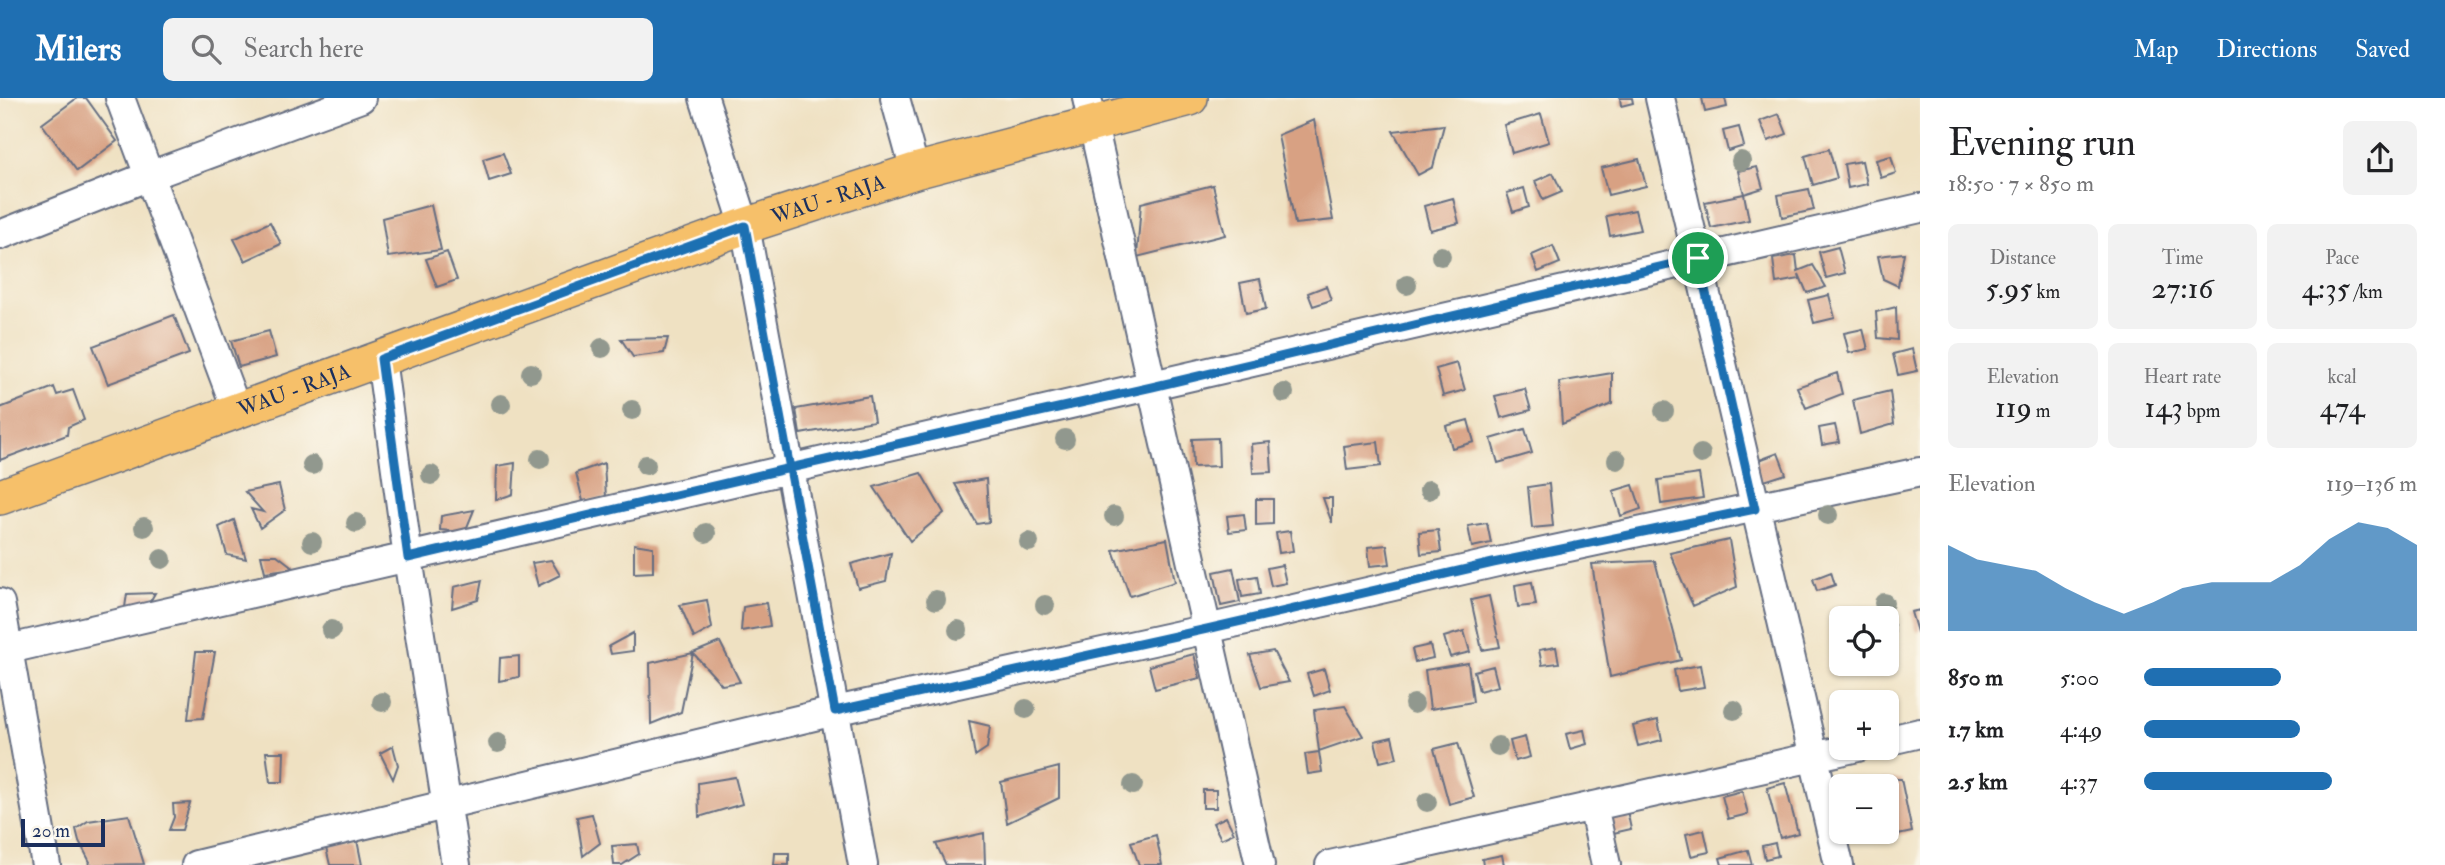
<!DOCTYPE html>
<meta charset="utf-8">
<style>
:root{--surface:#fff;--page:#f2f2f2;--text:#202124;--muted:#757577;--accent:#1f6fb2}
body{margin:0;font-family:"IM FELL Double Pica",serif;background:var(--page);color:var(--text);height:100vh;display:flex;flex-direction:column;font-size:26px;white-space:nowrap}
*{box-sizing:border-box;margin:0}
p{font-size:23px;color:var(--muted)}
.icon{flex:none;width:38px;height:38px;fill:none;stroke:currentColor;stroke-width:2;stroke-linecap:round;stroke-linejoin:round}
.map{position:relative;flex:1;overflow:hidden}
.details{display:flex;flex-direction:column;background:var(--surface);width:525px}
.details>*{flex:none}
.buttons{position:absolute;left:1829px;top:508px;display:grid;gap:14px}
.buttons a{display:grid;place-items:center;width:70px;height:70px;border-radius:10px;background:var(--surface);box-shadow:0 2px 5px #0004;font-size:35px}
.scale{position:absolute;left:21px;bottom:18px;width:84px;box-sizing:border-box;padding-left:7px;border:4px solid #1b2f5e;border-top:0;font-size:19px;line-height:24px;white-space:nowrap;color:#1b2f5e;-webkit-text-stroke:5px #fbf7ec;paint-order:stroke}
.pin{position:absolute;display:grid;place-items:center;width:60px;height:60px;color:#fff;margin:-30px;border:4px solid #fff;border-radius:50%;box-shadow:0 2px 7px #0007}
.round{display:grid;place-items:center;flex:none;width:74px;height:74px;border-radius:10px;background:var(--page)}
.head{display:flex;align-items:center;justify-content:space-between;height:119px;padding:0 28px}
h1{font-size:38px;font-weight:600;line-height:52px}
.metrics{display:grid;grid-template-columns:repeat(3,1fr);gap:10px;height:119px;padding:7px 28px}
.metrics div{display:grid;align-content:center;border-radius:10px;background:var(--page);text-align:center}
.metrics b{font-size:30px;font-weight:600}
.metrics small{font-size:19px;font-weight:400}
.metrics p{font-size:19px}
.chart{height:196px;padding:14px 28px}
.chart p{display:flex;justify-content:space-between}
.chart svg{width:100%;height:126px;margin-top:7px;fill:var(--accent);opacity:.7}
ul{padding:0 28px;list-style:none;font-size:23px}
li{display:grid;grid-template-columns:112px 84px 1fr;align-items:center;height:52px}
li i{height:18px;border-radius:9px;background:var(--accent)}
header{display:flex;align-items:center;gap:42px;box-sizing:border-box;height:98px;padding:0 35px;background:var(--accent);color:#fff}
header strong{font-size:33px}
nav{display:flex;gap:38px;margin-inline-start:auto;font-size:24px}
.search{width:490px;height:63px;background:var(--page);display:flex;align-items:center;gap:18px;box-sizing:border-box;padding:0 24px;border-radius:10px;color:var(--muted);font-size:26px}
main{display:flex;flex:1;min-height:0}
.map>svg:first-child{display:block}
.building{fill:#d8a183}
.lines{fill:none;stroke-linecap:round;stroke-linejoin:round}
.minor-casing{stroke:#656d81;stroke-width:32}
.major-casing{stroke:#656d81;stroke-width:38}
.minor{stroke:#fff;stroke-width:28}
.major{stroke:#f6c06b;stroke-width:35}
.tree{fill:#91988e}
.route-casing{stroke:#fff;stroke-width:14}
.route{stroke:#1f6fb2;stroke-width:9}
.labels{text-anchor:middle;stroke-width:5;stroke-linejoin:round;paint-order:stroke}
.street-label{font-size:21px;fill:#1b2f5e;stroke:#fbf7ec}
</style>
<header>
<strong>Milers</strong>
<div class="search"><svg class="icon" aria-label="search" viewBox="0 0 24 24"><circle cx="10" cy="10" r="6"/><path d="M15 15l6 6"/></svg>Search here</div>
<nav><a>Map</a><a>Directions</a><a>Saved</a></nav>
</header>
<main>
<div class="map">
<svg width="1920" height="767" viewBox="0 0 1920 767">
<rect width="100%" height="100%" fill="#fbf7ec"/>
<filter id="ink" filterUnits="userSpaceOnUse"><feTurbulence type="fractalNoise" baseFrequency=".0143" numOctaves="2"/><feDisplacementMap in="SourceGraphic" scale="14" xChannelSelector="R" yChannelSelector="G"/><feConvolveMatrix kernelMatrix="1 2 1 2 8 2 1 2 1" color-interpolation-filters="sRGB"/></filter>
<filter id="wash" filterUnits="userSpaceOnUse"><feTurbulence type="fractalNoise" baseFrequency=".00686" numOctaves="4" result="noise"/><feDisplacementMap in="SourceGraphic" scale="28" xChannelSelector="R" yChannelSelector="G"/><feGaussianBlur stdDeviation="1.57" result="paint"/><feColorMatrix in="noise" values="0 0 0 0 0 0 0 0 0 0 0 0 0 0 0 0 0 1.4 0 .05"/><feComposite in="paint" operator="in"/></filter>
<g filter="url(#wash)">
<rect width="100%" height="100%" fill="#efe1c2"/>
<g id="blocks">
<path class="building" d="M77,0H86L117,43L77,73L42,26Z
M1620,0H1632L1633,5L1621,8Z
M1702,0H1725L1727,9L1705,14Z
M1541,16L1549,44L1512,55L1504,27Z
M1779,16L1787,36L1768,43L1760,23Z
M1314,22L1333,122L1295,126L1278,37Z
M1444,27L1433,69L1418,77L1393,33Z
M1739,29L1744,48L1728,53L1723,33Z
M1829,51L1837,80L1813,87L1805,58Z
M503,55L511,76L489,83L483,61Z
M1891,58L1896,75L1881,80L1876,62Z
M1639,61L1646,88L1608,97L1601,70Z
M1862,63L1867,86L1848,90L1844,66Z
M1757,69L1763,90L1744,96L1738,73Z
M1553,75L1562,94L1543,102L1535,83Z
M1213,87L1225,137L1137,159L1141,105Z
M1524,90L1529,109L1513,114L1507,95Z
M1809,91L1814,112L1782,119L1778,97Z
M1744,96L1749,122L1711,130L1705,104Z
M1453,100L1459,125L1430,132L1424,108Z
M431,107L441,152L388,159L382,120Z
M1635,112L1640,132L1610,138L1606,118Z
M270,124L281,146L245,163L234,141Z
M1553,148L1560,165L1538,174L1532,157Z
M1838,149L1845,175L1826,180L1819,154Z
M447,154L457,182L437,189L426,161Z
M1904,155L1898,188L1883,181L1878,158Z
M1796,157L1798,173L1813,167L1826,189L1807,195L1799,176L1800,181L1776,185L1773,161Z
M1260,181L1266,211L1246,215L1240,185Z
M1326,188L1331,202L1313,208L1308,195Z
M1829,197L1835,220L1814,225L1808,202Z
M1896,209L1897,242L1878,240L1876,214Z
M174,217L189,256L108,286L93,248Z
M1863,231L1868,251L1849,255L1844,235Z
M269,233L276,259L239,269L231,243Z
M668,240L664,255L633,259L621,241Z
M1912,251L1917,273L1898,277L1893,256Z
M1457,265L1465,292L1443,298L1436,271Z
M1612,275V306L1562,326L1559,284Z
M1837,275L1842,296L1806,310L1797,289Z
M54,289L57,297L73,292L84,322L68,329L67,337L0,362V310Z
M1525,291L1531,312L1501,320L1495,298Z
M1890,293L1894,326L1860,336L1853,302Z
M870,298L874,323L800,336L796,311Z
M1468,322L1474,344L1452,350L1446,328Z
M1835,327L1839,344L1822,347L1819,330Z
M1525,331L1532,355L1498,365L1491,341Z
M1218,340L1219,368L1193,369L1192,341Z
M1270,344L1272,374L1253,375L1251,346Z
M1378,344L1381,368L1347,372L1344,348Z
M1778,355L1786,376L1761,384L1754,364Z
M515,365L513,396L496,402L497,368Z
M604,365L606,400L583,403L576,375Z
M921,375L944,415L910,443L874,389Z
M1699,376L1703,400L1661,406L1658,382Z
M986,381L989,424L977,426L955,386Z
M1549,386L1553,428L1532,430L1528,389Z
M279,387L285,412L260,430L251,411L263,414L245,394Z
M1633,387L1641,411L1621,418L1613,393Z
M1323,400H1332V425Z
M1256,401H1273V426L1256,427Z
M474,412L465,434L440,432L441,418Z
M1244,416L1246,432L1229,434L1227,418Z
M234,422L246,461L227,457L219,429Z
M1487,425L1491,445L1472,449L1468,428Z
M1438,432L1441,454L1421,456L1419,434Z
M1290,433L1293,453L1279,455L1276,435Z
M1167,441L1175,484L1130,498L1113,452Z
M1729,442L1737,489L1693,508L1670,455Z
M634,446L653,449V474L634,475Z
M1387,447L1390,466L1370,468L1368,449Z
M891,455L886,483L858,490L851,466Z
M261,457H277L294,470L265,474Z
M551,462L560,477L538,488L532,465Z
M1655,463L1681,562L1610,579L1592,466Z
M1282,467L1286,485L1271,488L1267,470Z
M1233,470L1240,504L1221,508L1214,474Z
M1831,474L1835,487L1817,493L1813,481Z
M1257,478L1260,496L1242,499L1239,481Z
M482,482L478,502L452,510L454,489Z
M1532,484L1536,507L1518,509L1515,487Z
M155,495L147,509H125L127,496Z
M1489,498L1500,549L1482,552L1471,502Z
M707,502L712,530L694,540L680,507Z
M766,505L770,528L741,533L743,509Z
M1920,512V533L1917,534L1911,514Z
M1886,527H1894L1895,547H1886Z
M1464,533L1470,554L1450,559L1444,539Z
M633,535V553L611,556L609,548Z
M720,544L740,584L722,587L693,555L681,614L651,626L650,565L693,555Z
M1430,547L1433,560L1415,564L1412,551Z
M1556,549L1559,565L1542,567L1539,552Z
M1273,553L1289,584L1261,589L1250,557Z
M196,554H215L203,620L188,621Z
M1194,556L1200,580L1155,591L1149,568Z
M519,558V579L499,583L500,560Z
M1468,565L1473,604L1430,611L1425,572Z
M1700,567L1704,589L1678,593L1674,572Z
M1493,568L1498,588L1479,593L1474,573Z
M1324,571L1330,592L1314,598L1307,576Z
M1345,608L1363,638L1319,653L1314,612Z
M1658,622L1662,642L1638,648L1633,628Z
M969,623L990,628L987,650L975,658Z
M1584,632L1587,646L1570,651L1566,636Z
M1392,639L1397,660L1380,664L1375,643Z
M1525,639L1530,659L1515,663L1510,643Z
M1458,645L1474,699L1449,706L1434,651Z
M393,648L398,667L393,681L380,655Z
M266,654H284L283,684H270Z
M1319,654L1322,674L1308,676L1305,656Z
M1059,669V700L1007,725L1001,684Z
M735,679L742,706L699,719L698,685Z
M1875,681H1901L1912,734L1875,742V733H1886V688H1875Z
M1785,685L1798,735L1780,740L1767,690Z
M1203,692H1216V710H1203Z
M1742,693L1748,716L1728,721L1722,698Z
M190,705L182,732H169L174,719L173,706Z
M1626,708L1631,731L1609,736L1604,712Z
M592,716L600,745L583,758L577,719Z
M129,717L144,766L88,767L90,764L79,743L76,731L88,723Z
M1226,719L1234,735L1221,741L1213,725Z
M1704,732L1709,754L1691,758L1686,736Z
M984,735L985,767H946L936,746Z
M1156,737L1162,767H1139L1131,744Z
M357,742L362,767H330L326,750Z
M1775,745L1778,758L1765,761L1762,748Z
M637,746L639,756L622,767H614L612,748Z
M1748,752L1752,767H1722L1720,760Z
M775,755H789V767H774Z
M1502,757L1504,767H1483L1482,761Z"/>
</g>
</g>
<g filter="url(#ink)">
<use href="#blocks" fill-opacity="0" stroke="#656d81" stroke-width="2"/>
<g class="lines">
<g class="minor-casing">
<path id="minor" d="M120,0L237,313
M704,0L745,128L863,767
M895,0L915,73
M1087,0L1260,767
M1660,0L1839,767
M0,137L149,78L361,0
M381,261L408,460L456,767
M0,505L46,767
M9,551L1920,110
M1886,643L1920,635
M1593,708L1606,767
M196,767L835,613L1207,531L1493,465L1920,374
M1330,767L1858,649"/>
</g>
<g class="major-casing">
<g id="major">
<path id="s1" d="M0,399L745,128L915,73L1190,0"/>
</g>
</g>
<use href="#minor" class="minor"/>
<use href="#major" class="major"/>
</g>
<g class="tree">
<circle cx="1741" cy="63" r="10"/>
<circle cx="1441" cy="158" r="10"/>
<circle cx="1407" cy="187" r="10"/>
<circle cx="602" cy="250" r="10"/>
<circle cx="531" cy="275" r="10"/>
<circle cx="1284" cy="295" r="10"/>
<circle cx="501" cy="306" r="10"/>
<circle cx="632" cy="312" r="10"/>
<circle cx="1664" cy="313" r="10"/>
<circle cx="1065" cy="341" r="10"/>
<circle cx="1701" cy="356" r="10"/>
<circle cx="540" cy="361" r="10"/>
<circle cx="1617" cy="362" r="10"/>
<circle cx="312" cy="367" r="10"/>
<circle cx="646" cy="367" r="10"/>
<circle cx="431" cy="377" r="10"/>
<circle cx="1429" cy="392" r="10"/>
<circle cx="1828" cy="417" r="10"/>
<circle cx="1114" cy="418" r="10"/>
<circle cx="356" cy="425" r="10"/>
<circle cx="144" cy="429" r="10"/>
<circle cx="706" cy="435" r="10"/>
<circle cx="312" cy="444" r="10"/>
<circle cx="1029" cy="444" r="10"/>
<circle cx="162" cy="461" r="10"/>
<circle cx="936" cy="502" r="10"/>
<circle cx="1884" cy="505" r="10"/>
<circle cx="1045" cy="507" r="10"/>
<circle cx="331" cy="532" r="10"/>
<circle cx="958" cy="532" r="10"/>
<circle cx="382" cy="604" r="10"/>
<circle cx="1414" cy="606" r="10"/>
<circle cx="1026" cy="611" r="10"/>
<circle cx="1734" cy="612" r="10"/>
<circle cx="498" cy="645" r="10"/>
<circle cx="1498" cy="648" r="10"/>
<circle cx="1133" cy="687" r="10"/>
<circle cx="1427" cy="704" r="10"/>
</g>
</g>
<g class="lines" filter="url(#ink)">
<g class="route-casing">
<path id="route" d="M1698,160L1152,289L790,370L408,460L381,261L745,128C775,290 805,452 835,613L1207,531L1493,465L1755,411L1698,160"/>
</g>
<use href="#route" class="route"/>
</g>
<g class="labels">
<g class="street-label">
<text dy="7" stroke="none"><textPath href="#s1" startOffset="880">WAU - RAJA</textPath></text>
<text dy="7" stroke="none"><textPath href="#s1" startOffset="313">WAU - RAJA</textPath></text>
</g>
</g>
</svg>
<div class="buttons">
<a><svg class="icon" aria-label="locate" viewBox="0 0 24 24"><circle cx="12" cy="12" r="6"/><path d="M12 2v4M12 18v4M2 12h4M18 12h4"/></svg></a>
<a>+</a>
<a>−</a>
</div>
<div class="scale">20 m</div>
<div class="pin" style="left:1698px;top:160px;background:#1e9e55"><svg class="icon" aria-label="arrive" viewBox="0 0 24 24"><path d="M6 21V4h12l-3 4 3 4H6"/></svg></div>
</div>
<section class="details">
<div class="head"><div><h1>Evening run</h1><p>18:50 · 7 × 850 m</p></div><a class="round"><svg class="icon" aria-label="share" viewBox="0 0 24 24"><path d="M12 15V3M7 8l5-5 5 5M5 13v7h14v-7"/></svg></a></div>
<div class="metrics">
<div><p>Distance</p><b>5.95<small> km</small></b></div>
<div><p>Time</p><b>27:16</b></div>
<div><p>Pace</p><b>4:35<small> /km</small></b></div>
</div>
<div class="metrics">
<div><p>Elevation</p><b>119<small> m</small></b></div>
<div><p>Heart rate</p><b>143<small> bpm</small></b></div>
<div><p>kcal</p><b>474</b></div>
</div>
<div class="chart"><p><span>Elevation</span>119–136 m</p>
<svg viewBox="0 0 160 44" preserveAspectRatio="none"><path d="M0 44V14L10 19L20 21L30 23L40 29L50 34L60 38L70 34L80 29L90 27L100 27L110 27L120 21L130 12L140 6L150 8L160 14V44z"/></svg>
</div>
<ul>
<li><b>850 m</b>5:00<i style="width:50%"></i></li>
<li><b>1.7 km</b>4:49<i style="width:57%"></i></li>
<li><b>2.5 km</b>4:37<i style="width:69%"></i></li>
</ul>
</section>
</main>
